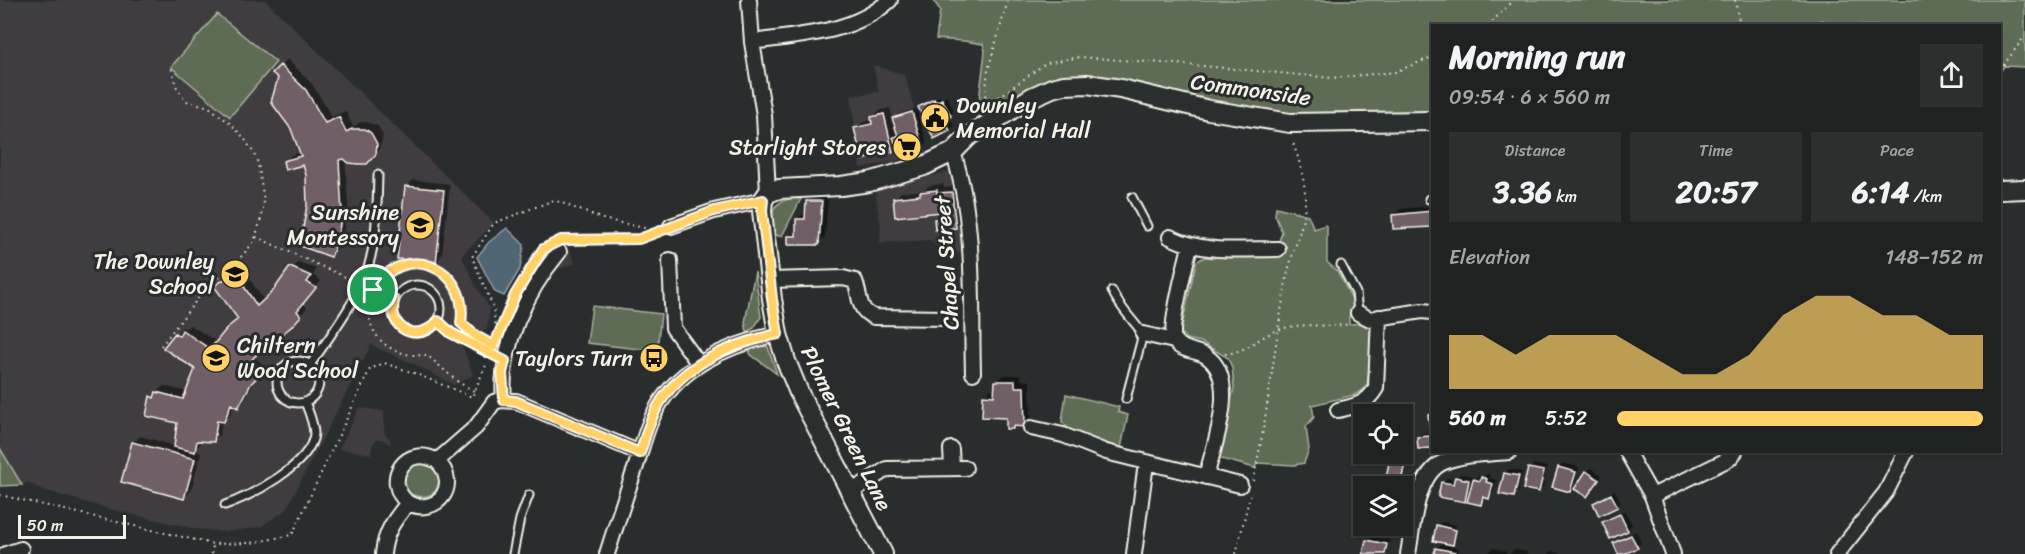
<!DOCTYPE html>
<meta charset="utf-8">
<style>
:root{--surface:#202222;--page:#2d2f2f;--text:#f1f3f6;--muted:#a2a4a5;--line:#3d3f40;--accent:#ffd166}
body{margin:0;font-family:Sriracha,sans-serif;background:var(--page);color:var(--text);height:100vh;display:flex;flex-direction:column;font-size:22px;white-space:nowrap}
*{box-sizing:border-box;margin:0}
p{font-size:20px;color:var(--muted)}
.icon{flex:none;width:33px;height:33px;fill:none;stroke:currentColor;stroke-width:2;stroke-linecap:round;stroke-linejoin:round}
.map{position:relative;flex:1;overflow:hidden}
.details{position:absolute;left:1431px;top:24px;width:570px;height:429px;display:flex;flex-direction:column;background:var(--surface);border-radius:0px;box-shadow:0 2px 4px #0004,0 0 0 2px var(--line)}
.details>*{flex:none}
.tools{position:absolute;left:1353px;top:404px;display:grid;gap:12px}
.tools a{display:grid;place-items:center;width:60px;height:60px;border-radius:0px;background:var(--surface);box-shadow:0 2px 4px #0004,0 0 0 2px var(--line);font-size:30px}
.scale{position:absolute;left:18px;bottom:15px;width:108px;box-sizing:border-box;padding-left:6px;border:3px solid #f4f1e8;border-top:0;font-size:16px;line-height:21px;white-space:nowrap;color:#f4f1e8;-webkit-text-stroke:4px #2a2d2e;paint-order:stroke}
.pin{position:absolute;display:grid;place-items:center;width:51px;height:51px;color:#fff;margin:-26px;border:3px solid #fff;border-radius:50%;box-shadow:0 2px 6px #0007}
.round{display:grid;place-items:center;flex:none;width:63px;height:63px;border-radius:0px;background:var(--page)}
.head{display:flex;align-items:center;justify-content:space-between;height:102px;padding:0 18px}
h1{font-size:33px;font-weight:700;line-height:45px}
.figures{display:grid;grid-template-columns:repeat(3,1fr);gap:9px;height:102px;padding:6px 18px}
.figures div{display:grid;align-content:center;border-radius:0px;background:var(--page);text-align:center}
.figures b{font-size:30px;font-weight:700}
.figures small{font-size:16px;font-weight:400}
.figures p{font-size:16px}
.chart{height:168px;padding:12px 18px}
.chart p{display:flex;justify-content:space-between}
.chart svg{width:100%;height:108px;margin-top:6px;fill:var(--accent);opacity:.7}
ul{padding:0 18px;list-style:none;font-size:20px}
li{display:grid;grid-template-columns:96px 72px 1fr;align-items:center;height:45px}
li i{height:15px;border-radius:8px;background:var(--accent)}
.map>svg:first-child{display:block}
.built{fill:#3f3c3f}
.green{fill:#5e6c54;stroke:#a9ae9e;stroke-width:1.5}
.water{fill:#506674;stroke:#929ea2;stroke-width:1.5}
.shadow{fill:#0007}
.building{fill:#715f67;stroke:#f4f1e8;stroke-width:1.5}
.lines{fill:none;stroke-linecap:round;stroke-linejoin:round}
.lane-casing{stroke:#f4f1e8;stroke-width:11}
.street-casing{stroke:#f4f1e8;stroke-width:18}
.secondary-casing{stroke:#f4f1e8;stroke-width:22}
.path{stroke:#f4f1e8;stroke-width:2;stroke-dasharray:1.5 4.5;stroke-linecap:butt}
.lane{stroke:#2a2d2e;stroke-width:7}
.street{stroke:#2a2d2e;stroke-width:14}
.secondary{stroke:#2a2d2e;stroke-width:18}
.route-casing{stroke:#fff;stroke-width:12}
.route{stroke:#ffd166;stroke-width:8}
.labels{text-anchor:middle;stroke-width:6;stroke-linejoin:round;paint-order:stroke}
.street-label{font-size:22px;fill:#f4f1e8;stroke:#2a2d2e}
.poi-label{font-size:22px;fill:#f4f1e8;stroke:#2a2d2e;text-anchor:end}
</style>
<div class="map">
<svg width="2025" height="554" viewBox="0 0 2025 554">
<rect width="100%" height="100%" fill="#2a2d2e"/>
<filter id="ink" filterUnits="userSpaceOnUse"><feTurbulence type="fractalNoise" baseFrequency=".0167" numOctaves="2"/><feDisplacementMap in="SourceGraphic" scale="12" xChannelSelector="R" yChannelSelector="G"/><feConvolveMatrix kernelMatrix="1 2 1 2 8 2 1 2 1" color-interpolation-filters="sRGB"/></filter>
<g filter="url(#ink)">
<path class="built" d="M0,0H265L494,223L464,253L462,257L478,290L490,308L487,330H473L463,347L473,375L454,385L416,365L371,345L286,510L260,527L225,532L196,529L109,509L43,490L27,482L22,485L0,448Z
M873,65L905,75L926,153L893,162L860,168L851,96L879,92Z
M948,172L957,179L965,253L940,250L930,240L880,243L881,228L875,189Z
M546,251L558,255L570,251L575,263L560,269V265Z
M359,408L384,411V433L390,439L391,445L382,439H377L373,443L371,454L339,449Z"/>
<path class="green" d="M933,0H2025V67L2004,66L2000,72V26H1836L1822,20L1820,26H1432V113L1305,115L1262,110L1101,79L1067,76L1054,78L1041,84L977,118L985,51L983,44L964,41L936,39L940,10Z
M217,14L276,62L230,117L171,67Z
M792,198L801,199L782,236H778L773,233C771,213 770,203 792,198Z
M1276,207L1308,215L1314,229L1325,225L1327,227V262L1338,272L1354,303L1349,317V324L1364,323L1370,327L1371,352L1367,385L1362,391L1354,395L1312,405L1314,417L1306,427L1309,449L1304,463L1294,465L1257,463L1255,468L1218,458L1234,388L1232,368L1228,358L1201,342L1186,339L1182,334L1181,330L1196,262L1204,257L1214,258V255L1274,256L1282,232L1275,215Z
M755,272L761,317L754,328L747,332L745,322Z
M592,306L661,314L657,351L587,343Z
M756,345L768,347L777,374L750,354V347Z
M1066,394L1119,407L1118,412L1128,415L1121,448C1100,444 1077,440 1062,422Z
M0,448L22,485L0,486Z
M410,462L433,464C461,511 376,504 410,462Z"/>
<path class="water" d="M507,228L524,245L520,269L504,296L495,292L477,257L489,242Z"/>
<path class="shadow" d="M287,59L312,84L332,117L346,111L353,127L360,122H366L378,126L383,136L379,150L372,158H345L348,205L343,233L337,249L331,255L308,205L307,175L304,163L285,162L291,155L302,152L280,78L274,73Z
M939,96L940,99L947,96L954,111L949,116L954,126L949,130L920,108Z
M890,108L893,120L898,114L916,109L927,143L923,147L904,153L901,142L892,151L856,129L863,122L873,120L872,118L879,111Z
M413,180L450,184L442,255L436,262L406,187Z
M943,184L944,188L958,186L962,220L955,227L936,220L943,213L942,211L895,199L901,192L925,190L928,186Z
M814,195H828L825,237L818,243L790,237L797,230V220L804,213H807V201Z
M1432,206V226L1394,227V216L1400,209Z
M298,262L316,269L313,275L321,281L303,303L307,308L290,326L254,356L265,367L258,375L245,399L238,406L234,404L230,414L222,420L220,434L213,441L202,440L201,443L194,451L201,453L191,491L184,497L133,443L140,436L176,446L179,422L151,397L164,386L188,392L197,368L166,348L182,327L185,329L190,325L217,342L240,319L216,287L238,269L241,274L244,270L264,301L275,290Z
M1003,375H1021V380L1030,381L1031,418L1024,425H1015L1013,428L1008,416L985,396L991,389L996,390V381Z
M1432,412V444L1430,447L1418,437L1423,433L1432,432L1430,415Z
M1402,450L1410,452L1404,479L1400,483L1392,453H1402Z
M1563,463L1579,467L1574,486L1570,491L1559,467Z
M1534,464L1547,467L1543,487L1538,491L1525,488L1530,468Z
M1591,468L1602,475L1587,495V472Z
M1509,469L1522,472L1518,491L1514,495L1505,473Z
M1460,474L1473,476L1472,482L1478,476L1484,477L1487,474L1490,475L1489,478L1497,480L1493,493L1489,497H1485L1480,503L1470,495L1464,501L1443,482L1447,478L1456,480Z
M1615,490L1621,502L1617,506L1594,503Z
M1625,511L1632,525L1627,530L1611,537L1604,523L1608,518Z
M1442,522L1456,525L1452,540H1455L1452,543L1437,526Z
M1371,525H1393L1392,530L1388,535Z
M1636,531L1641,542L1637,547L1619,554L1614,544L1619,540Z
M1372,536L1390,540L1386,554H1371L1367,541Z
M1441,544L1459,548L1458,554H1435L1436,549Z
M1493,548L1506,551V554H1488Z
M1514,549L1527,552V554H1510Z
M1551,551L1562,554H1548Z"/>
<path class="building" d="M280,65L306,90L325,123L339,117L346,132L352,129H365L371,133L377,144L376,154L367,164H358L349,163L344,159L339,160L342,213L337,241L331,257L300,246L307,205L306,175L303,165L285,170L283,161L301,156L291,129L271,102L278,78L272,73Z
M934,99L936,102L942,99L951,116L945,120L950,131L934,139L918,107Z
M912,112L923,149L903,155L899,141L895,143L893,137L898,136L892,118Z
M884,114L893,152L862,160L854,128L872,124L871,117Z
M405,186L444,190L436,263L397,259Z
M937,190V193L952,192L956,228L935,230L934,219H942L941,212L895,217L893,198L920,195V192Z
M806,201H822L819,245H788V236H796V219H805Z
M1432,211V227L1393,229L1392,215Z
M290,267L311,276L307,282L316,288L297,311L301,316L291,327L258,353L248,364L259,375L251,384L238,408L231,404L224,422L217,421L214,442L197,441L195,452L174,447L177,423L146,416L150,396L154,398L156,392L183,399L195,369L163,348L175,333L179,336L182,330L210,349L228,327L238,319L214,286L231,275L234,279L237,276L257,306L273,291Z
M995,381H1015V387H1024L1025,427L1013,426V429H1006V418L982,417L983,395L994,396Z
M1432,414V437H1431L1428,415Z
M1430,436L1431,448L1418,449L1417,437Z
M132,442L195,459L184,499L121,482Z
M1391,453L1407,456L1400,485L1385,482Z
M1558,467L1576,472L1570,492L1552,487Z
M1528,468L1544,471L1539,492L1523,489Z
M1586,471L1599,480L1587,497L1574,489Z
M1504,473L1519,476L1514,497L1499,494Z
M1455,477L1469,480L1465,502L1438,497L1441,482L1453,484Z
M1481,477L1487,479L1486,482L1493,484L1489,499L1483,497L1481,505L1467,502L1473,479L1480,481Z
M1611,494L1618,507L1599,516L1593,503Z
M1620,514L1628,531L1610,539L1602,522Z
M1369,525H1391L1388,536L1368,531Z
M1436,525L1456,530L1453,545L1433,541Z
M1631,535L1638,548L1624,554H1618L1613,543Z
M1366,540L1387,544L1385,554H1363Z
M1435,548L1456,552L1455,554H1434Z"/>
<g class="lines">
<g class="lane-casing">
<path id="lane" d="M1132,197L1147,226
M1429,199H1432
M1341,265L1356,293L1358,313
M393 309a24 24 0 1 1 48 0a24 24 0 1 1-48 0Z
M361,285L394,300
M1112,291C1120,308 1132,319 1143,334L1126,399
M437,321L451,333L505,361
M277 382a21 21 0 1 1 42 0a21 21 0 1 1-42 0Z
M310,365C328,339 347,314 361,286C377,252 377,212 378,175
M225,505C250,496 311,465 314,434C314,424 309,412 305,402
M513,554L520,519L529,495"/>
</g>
<g class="street-casing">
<path id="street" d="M749,0L752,42L764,115L768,193
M752,42C800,35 853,34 890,0
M953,152C976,222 971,300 973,373
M671,226L714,211L763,200
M1170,237C1205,254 1240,249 1278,249
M1190,246C1186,263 1169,327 1174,340C1179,351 1197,350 1206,356C1240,378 1214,445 1206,477
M670,260L673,328L699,364
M770,280L843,278L855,281C861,297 857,310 874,317L948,318
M1358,313L1370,319L1422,311L1432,312
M1143,334L1174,341
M504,400C499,347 526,292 559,252
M1338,410C1355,406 1367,404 1376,388L1379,317
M1031,428L1063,435L1106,452L1240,485
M951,449L952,468
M1627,452L1652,496L1673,554
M849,493L887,469L965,468
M1652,496L1729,459L1735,452
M408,503C381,480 407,443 437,461
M6,554L21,549
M383,554C385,532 394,520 408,503C438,517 461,484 437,461L476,427L494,402L501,400L516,401L640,453
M607,554C616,525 626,495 636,466C641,450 645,433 652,418C674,368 728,344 778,334
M1134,554L1146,463
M1408,554C1413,527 1416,473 1444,462C1464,454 1488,454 1509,452
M1837,554L1886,492L1906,452"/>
</g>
<g class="secondary-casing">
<path id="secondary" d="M2000,190L2025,189
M883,554L800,395L786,361L778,334L772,299L762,211L763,200L768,193L779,189L841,186L869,182L924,166L953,152L969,136L1032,97L1052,88L1064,85L1087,84L1121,89L1209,110L1290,123L1432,121"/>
</g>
<path class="path" d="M1735,0L1740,26
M1488,26L1513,0
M2000,70L2025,36
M999,97L1046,63L1080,57L1203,66L1332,78L1395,72L1432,57
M984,108L988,70L1008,0
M256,237L352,280
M567,240L639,239L659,231
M378,282C415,244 469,270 461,323L464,327
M370,301C364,338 393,358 427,355L458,382L474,391
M497,336L493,307L472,257L494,223L554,200L603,219L658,231
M161,346L202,293L231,268L254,242L262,215L264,201L258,163L253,152L244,138L232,125L209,107L187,101L177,88L171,67
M1225,354C1250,352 1263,331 1289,327C1309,323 1330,328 1350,324
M1253,481C1268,415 1274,348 1286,282C1290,255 1304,230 1305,202C1306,182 1299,159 1292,140
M0,495L213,544L251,543L292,535L370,369L384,363L414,373L472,397L487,363
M212,554L213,545
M1236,554L1250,495"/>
<use href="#lane" class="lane"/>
<use href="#street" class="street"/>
<use href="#secondary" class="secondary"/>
</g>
</g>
<g class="lines" filter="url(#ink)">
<g class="route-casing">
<path id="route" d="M763,200L762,211L772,299L778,334C728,344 673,368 652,418C647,429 644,442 640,453L525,405L516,401L504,400L502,373L505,361L451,333L438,321C418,344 387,330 394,300L373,290C403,240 470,266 461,323L476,336L494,346L515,295L543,249L561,240L639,239L714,211Z"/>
</g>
<use href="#route" class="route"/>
</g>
<defs>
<g id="civic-disc" transform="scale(1.5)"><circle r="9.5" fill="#ffd166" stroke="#2a2d2e"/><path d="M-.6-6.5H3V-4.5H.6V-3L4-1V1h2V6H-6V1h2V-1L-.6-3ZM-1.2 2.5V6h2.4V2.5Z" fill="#111"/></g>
<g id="supermarket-disc" transform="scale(1.5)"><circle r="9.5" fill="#ffd166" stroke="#2a2d2e"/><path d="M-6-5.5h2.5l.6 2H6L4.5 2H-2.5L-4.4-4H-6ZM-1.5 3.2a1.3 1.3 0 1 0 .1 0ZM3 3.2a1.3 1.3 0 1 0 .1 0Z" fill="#111"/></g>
<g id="school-disc" transform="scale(1.5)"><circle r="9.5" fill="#ffd166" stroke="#2a2d2e"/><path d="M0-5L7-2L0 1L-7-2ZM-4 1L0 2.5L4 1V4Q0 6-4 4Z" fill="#111"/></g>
<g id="bus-disc" transform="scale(1.5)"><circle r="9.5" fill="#ffd166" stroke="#2a2d2e"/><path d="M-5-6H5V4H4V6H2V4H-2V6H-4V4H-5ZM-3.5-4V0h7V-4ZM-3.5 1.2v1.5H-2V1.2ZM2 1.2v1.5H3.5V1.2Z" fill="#111"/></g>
</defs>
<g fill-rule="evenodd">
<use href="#civic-disc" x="935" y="118"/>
<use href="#supermarket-disc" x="907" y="147"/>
<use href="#school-disc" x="420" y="225"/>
<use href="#school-disc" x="235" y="274"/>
<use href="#school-disc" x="216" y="358"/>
<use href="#bus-disc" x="654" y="358"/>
</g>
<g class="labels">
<g class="street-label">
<text transform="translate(1251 89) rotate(8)" y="8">Commonside</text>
<text transform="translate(946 263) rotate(-94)" y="8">Chapel Street</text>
<text transform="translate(847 428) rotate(64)" y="8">Plomer Green Lane</text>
</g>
<g class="poi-label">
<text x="956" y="113" text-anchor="start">Downley<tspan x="956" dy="25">Memorial Hall</tspan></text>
<text x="886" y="155">Starlight Stores</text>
<text x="399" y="220">Sunshine<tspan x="399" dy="25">Montessory</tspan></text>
<text x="214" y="269">The Downley<tspan x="214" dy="25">School</tspan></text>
<text x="237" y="353" text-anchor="start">Chiltern<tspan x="237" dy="25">Wood School</tspan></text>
<text x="633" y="366">Taylors Turn</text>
</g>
</g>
</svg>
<div class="tools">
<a><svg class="icon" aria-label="locate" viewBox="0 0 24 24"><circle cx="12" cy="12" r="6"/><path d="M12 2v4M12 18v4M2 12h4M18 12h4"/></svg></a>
<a><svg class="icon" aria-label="layers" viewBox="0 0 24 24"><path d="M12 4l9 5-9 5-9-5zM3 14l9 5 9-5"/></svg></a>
</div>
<div class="scale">50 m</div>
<div class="pin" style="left:373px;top:290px;background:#1e9e55"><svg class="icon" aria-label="arrive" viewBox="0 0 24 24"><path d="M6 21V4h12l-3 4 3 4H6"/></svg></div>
<section class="details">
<div class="head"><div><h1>Morning run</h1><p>09:54 · 6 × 560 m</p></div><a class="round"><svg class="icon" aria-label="share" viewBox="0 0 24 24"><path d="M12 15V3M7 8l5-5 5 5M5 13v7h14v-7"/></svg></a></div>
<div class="figures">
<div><p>Distance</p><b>3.36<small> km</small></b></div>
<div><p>Time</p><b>20:57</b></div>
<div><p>Pace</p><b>6:14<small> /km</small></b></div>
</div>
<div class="chart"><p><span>Elevation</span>148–152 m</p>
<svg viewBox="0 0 160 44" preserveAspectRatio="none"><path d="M0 44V22L10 22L20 30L30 22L40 22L50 22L60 30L70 38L80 38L90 30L100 14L110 6L120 6L130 14L140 14L150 22L160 22V44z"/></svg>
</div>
<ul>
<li><b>560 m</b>5:52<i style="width:100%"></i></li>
</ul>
</section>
</div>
